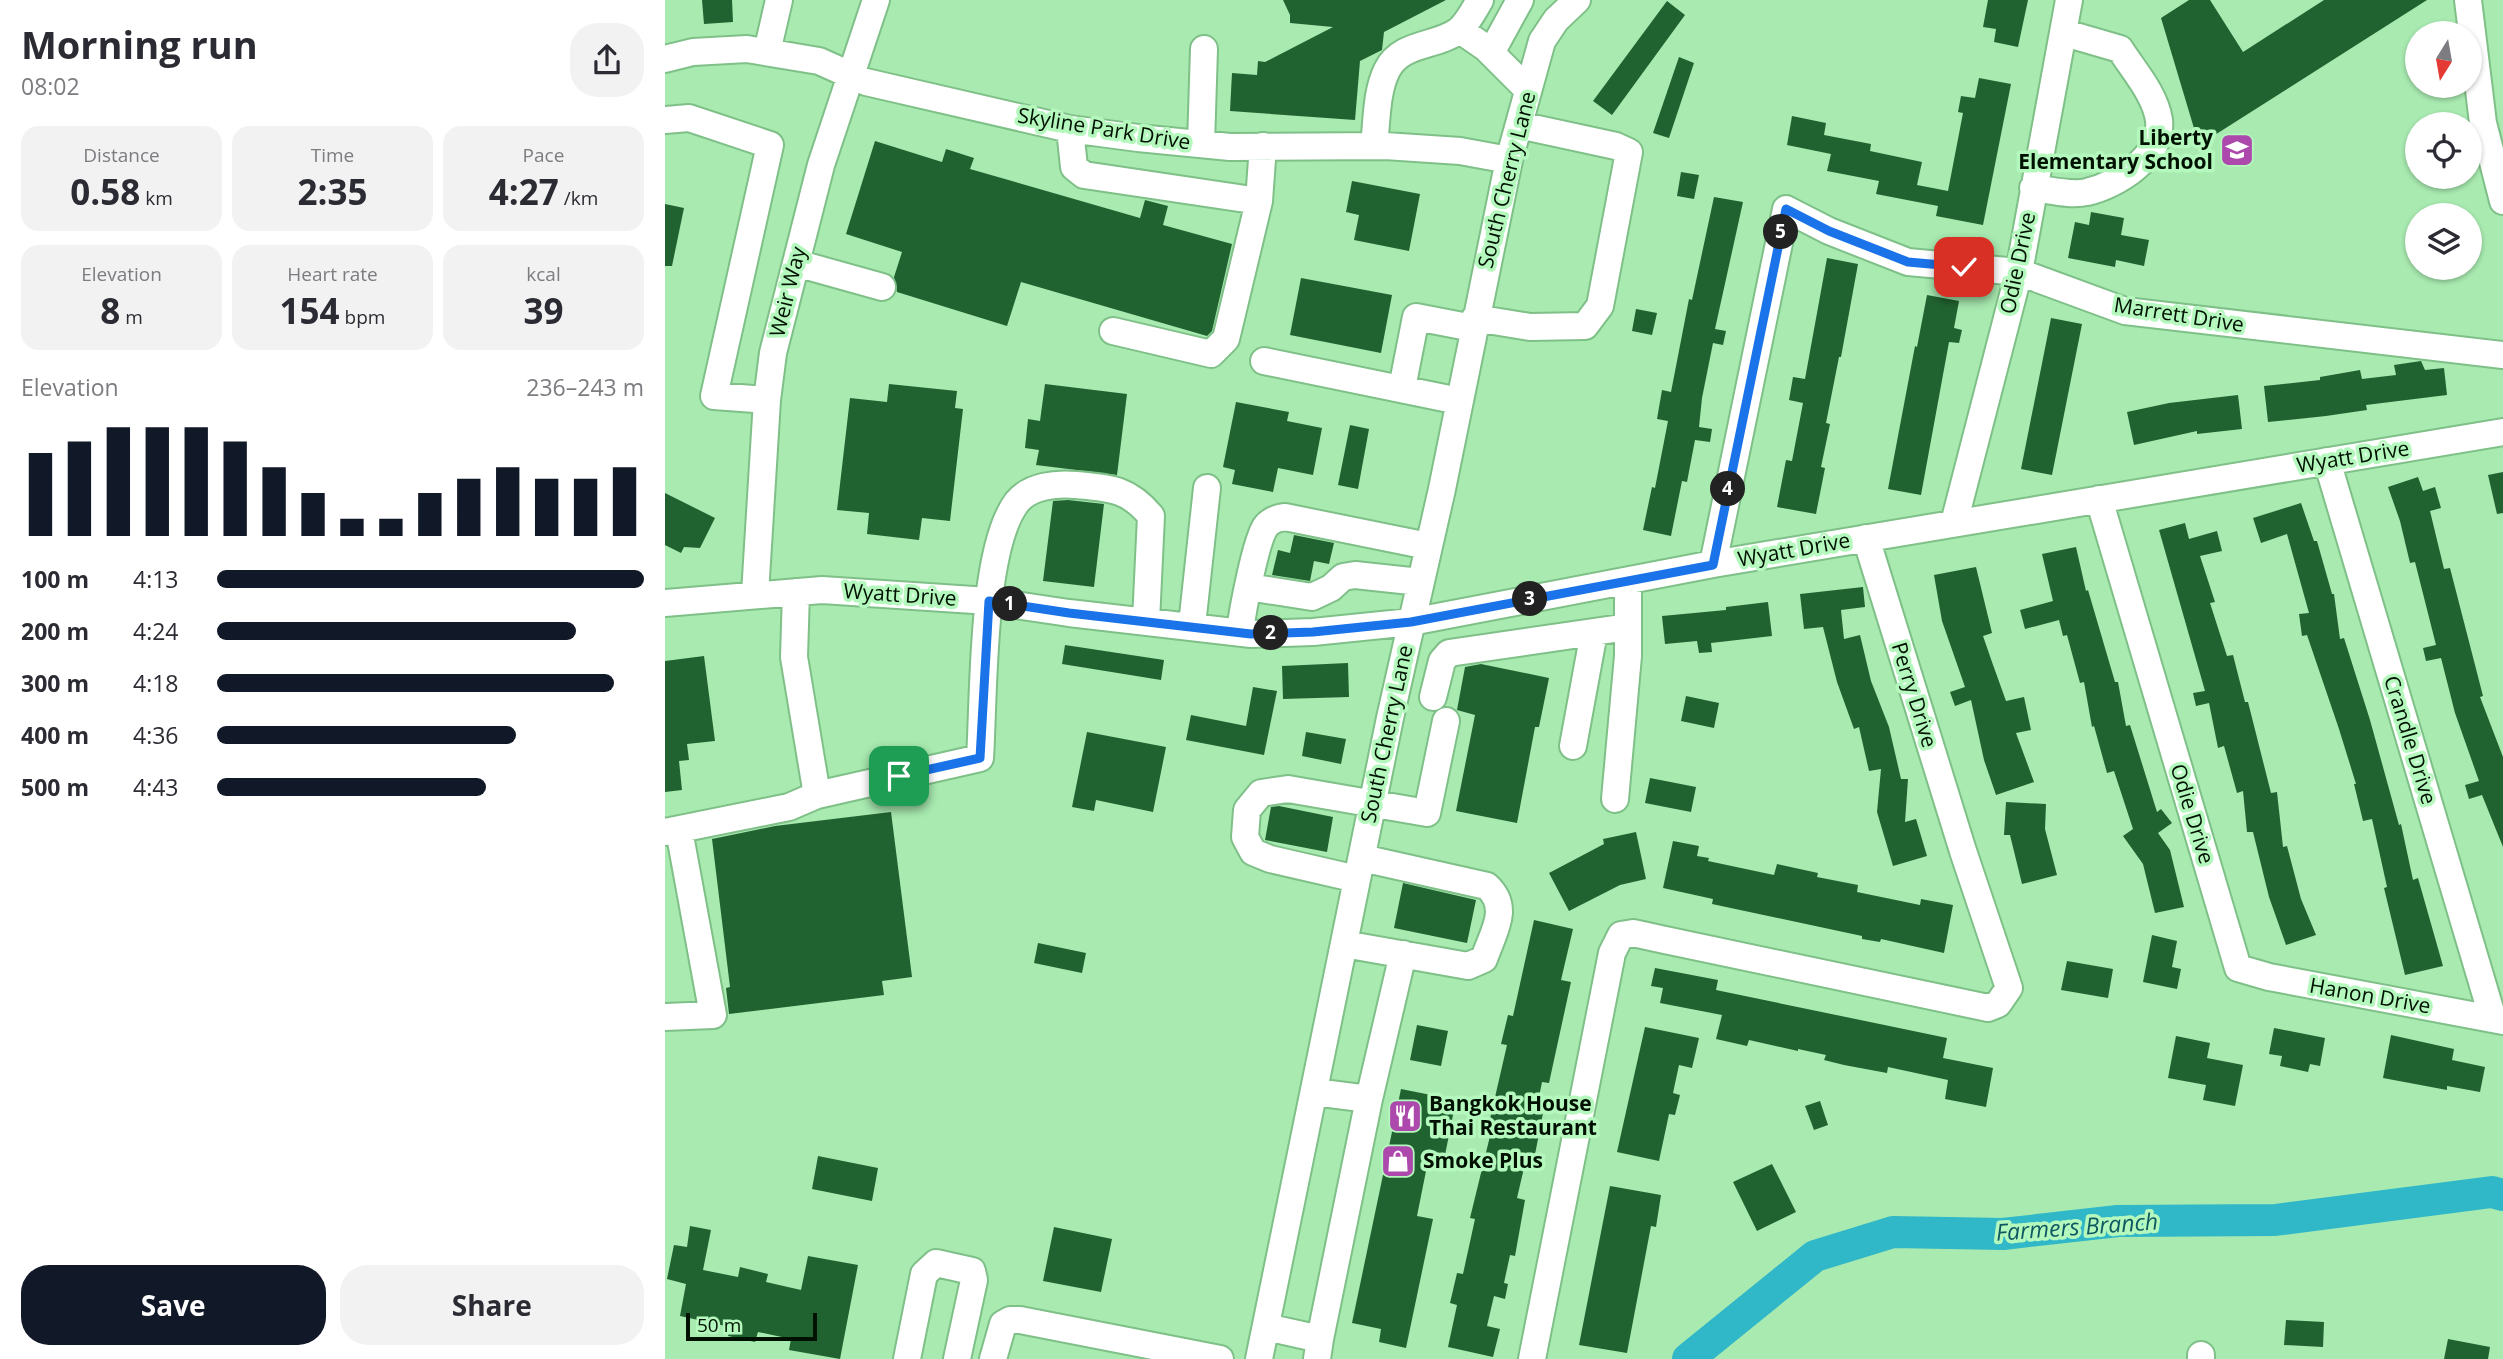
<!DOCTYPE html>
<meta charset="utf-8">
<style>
:root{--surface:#fff;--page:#f2f2f3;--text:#2b2b33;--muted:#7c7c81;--accent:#111827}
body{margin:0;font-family:"Open Sans",sans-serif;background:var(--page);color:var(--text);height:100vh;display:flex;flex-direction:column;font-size:26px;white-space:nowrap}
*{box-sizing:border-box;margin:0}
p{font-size:23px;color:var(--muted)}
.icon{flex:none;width:38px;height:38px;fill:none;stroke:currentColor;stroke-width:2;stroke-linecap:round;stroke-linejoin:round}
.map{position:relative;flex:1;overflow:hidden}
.side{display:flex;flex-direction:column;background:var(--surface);width:665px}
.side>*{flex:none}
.needle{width:46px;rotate:191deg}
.buttons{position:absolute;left:1740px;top:21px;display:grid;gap:14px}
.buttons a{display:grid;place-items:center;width:77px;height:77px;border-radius:50%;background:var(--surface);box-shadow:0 2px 5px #0004;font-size:35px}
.scale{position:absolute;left:21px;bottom:18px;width:131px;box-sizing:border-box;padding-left:7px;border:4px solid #001101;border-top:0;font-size:19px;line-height:24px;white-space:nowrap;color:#001101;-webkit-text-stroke:5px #b4f8bd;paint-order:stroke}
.pin{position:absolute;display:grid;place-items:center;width:60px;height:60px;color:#fff;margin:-30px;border-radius:14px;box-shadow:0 4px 10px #0006}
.km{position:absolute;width:35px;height:35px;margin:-18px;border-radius:50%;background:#222;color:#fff;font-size:19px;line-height:35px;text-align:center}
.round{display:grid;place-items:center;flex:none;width:74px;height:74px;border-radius:28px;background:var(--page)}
.head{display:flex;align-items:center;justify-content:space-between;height:119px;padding:0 21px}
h1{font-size:38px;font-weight:700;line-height:52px}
.metrics{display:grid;grid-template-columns:repeat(3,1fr);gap:10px;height:119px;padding:7px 21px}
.metrics div{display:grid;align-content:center;border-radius:18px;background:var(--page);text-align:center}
.metrics b{font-size:35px;font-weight:700}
.metrics small{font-size:19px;font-weight:400}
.metrics p{font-size:19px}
.chart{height:196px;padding:14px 21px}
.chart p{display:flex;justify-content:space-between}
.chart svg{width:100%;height:126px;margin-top:7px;stroke:var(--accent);stroke-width:6}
.primary-button{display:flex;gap:14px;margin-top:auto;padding:14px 21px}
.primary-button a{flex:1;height:80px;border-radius:28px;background:var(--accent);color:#fff;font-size:28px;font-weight:700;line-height:80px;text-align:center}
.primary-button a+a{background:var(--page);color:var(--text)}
ul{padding:0 21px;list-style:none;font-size:23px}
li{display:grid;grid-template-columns:112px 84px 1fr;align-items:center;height:52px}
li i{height:18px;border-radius:9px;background:var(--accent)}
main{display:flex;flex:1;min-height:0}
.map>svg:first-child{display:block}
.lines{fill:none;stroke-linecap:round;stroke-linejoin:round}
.river{stroke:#30b7c8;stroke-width:32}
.building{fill:#216330}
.minor-casing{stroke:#7fc088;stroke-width:30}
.minor{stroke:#fff;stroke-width:26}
.route-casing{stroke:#fff;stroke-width:14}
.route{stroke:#1a73e8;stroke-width:9}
.labels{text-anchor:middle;stroke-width:7;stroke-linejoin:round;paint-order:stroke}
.street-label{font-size:21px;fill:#001101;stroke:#b4f8bd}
.poi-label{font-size:21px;font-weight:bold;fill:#001101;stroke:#b4f8bd;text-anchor:start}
.water-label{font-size:23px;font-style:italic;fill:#0e5861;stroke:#b4f8bd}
</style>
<main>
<section class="side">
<div class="head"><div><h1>Morning run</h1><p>08:02</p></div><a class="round"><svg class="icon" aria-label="share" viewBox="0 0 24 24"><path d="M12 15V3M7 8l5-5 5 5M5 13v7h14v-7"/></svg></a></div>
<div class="metrics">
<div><p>Distance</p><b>0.58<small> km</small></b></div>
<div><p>Time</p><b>2:35</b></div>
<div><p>Pace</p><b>4:27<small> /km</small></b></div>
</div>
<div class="metrics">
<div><p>Elevation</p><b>8<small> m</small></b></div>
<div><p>Heart rate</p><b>154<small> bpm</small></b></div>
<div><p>kcal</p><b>39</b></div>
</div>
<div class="chart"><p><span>Elevation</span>236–243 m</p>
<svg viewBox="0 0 160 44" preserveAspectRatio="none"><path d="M5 44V15M15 44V11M25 44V6M35 44V6M45 44V6M55 44V11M65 44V20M75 44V29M85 44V38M95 44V38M105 44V29M115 44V24M125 44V20M135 44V24M145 44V24M155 44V20"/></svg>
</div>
<ul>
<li><b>100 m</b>4:13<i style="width:100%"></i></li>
<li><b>200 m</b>4:24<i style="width:84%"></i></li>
<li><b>300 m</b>4:18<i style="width:93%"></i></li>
<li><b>400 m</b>4:36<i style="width:70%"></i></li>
<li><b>500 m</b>4:43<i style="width:63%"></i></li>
</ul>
<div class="primary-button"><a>Save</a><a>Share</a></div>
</section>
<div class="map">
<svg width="1838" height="1359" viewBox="0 0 1838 1359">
<rect width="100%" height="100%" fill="#a8eab0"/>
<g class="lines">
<path class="river" d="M1023,1359L1150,1256L1228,1232L1338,1234L1453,1221L1610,1220L1827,1192L1838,1195"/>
</g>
<path class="building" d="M37,0H67L68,22L39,24Z
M618,0H781L719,32L717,50L695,61L690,120L565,111L567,73L592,75L593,61L600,62L668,27L625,23V15Z
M1323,0H1363L1353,47L1329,42L1331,29L1318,27Z
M1524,0H1545L1578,52L1659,0H1762L1534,145L1496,18Z
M1002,1L1020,15L947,115L928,101Z
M1014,57L1029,63L1004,138L988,133Z
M1314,78L1346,84L1318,225L1271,216L1273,206L1211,194L1214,181L1162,171L1166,154L1122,145L1127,116L1161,123L1159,135L1206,144L1205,151L1257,162L1252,185L1283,191L1298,113L1293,112L1296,96L1310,98Z
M210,141L277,162L281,149L309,158L305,169L475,218L480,200L503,206L498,225L567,244L547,331L542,336L356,282L342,326L232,292L229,277L237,252L181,234Z
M1016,172L1034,175L1029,199L1012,196Z
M687,181L755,194L744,251L689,240L694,215L681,212Z
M1049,197L1078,202L1050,329L1061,331L1058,345L1048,343L1037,398L1034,427L1047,429L1045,442L1030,440L1022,482L1017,481L1006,536L978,530L987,487L990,488L1003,421L992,419L997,390L1006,392L1024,299L1027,300Z
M0,204L19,208L7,266H0Z
M1426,212L1459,218L1456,235L1484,240L1479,266L1451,260L1450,267L1403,258L1410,222L1424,225Z
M1162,258L1193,264L1176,357H1174L1161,423L1165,424L1156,467L1160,468L1151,514L1112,507L1121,460L1127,461L1138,403L1124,400L1128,377L1140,379Z
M636,278L727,295L716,353L625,335Z
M1262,295L1294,301L1289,328L1297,330L1294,343L1284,342L1256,495L1223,489L1250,346L1252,347Z
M971,309L992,313L987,335L967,331Z
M1386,318L1417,324L1387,475L1356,469Z
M1756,361L1760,370L1779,368L1782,395L1701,405L1702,410L1661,416L1603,422L1599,386L1655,380V377L1695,370L1697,379L1731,375L1729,365Z
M224,384L292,391L290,408L298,409L285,521L257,518L254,540L202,534L204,513L172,510L185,398L222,402Z
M380,384L462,394L452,475L371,465L374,450L360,448L363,419L375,421Z
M1573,395L1577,429L1532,434V431L1469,445L1462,412L1504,403Z
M571,402L624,412L622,421L657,428L648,475L613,468L608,492L567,484L570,470L558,467Z
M685,425L704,429L693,489L673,485Z
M1838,472V513L1832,514L1823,475Z
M1753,477L1758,491L1770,487L1776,508L1765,511L1779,569L1785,568L1818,696L1815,697L1838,757V847L1817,795L1804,799L1800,785L1814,781L1790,713L1776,658L1761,661L1758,648L1771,645L1750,562L1745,563L1735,521L1723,487Z
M0,493L50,518L35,548L19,547L16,553L0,545Z
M403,500L439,504L429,587L378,581L388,501Z
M1636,503L1649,541H1652L1667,594H1669L1675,639L1679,638L1705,720L1734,825L1736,824L1748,880L1753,878L1778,966L1740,975L1719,888L1722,887L1707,819L1698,821L1689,784H1691L1674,729L1642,635L1637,636L1634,614L1644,613L1622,534L1596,543L1588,518Z
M1520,523L1524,539L1552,531L1557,551L1535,556L1550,602L1545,603L1562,656L1568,655L1580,702H1583L1606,793L1612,792L1618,847L1622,846L1636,899L1651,935L1621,945L1604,897L1588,832H1582L1578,791L1572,793L1559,746L1553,748L1544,703L1531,706L1528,693L1540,691L1494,530Z
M629,535L669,543L664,564L649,561L645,581L607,575L613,550L625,553Z
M1411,547L1421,591L1423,590L1450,682H1453L1461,726L1465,725L1492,812L1496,809L1507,823L1493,833L1505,850L1519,907L1490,913L1478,864L1458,836L1468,829L1449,771L1442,773L1429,726L1427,727L1419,682L1415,683L1402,635L1398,636L1394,620L1360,629L1355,610L1388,601L1377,554Z
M1311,567L1327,633L1318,636L1327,662L1341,701L1359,697L1366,730L1351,733L1369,782L1331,795L1319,760L1306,700L1290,706L1285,692L1300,687L1277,621L1269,575Z
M1198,587L1200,607L1176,610L1179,639L1195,635L1206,681L1224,727L1236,779H1243L1240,822L1251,819L1262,856L1228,866L1212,812L1216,769L1204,771L1194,727L1189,729L1172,682L1158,627L1139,629L1135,594Z
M1103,602L1107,636L1046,643L1047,652L1034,653L1032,641L1000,644L997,616L1061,610V607Z
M400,645L499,660L496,680L397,664Z
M39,656L50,741L22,744L24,760L14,761L17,790L0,792V661Z
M683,663L684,697L618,699L617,666Z
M816,664L884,678L874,727H870L852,823L791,811L810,715L792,710L800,667Z
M588,687L612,691L599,755L521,740L526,715L581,726Z
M1021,696L1054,703L1049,728L1016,721Z
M422,732L501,747L488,812L431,800L429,811L407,807Z
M641,732L681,739L676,764L637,756Z
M985,778L1031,787L1026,812L980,803Z
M1341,802L1381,804L1380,829L1392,875L1357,884L1345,835H1339Z
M614,806L668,817L662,852L600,840L606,807Z
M226,812L247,977L217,981L219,995L64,1014L61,988L65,987L47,839L110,826Z
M971,832L981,879L955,885L904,911L884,873L939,844L938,839Z
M1008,841L1034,846L1032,856L1044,858L1043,861L1109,875L1112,864L1153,873L1152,877L1193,885L1192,892L1255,905L1256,899L1288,905L1279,953L1216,939L1215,942L1197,939V936L1047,904L1048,899L998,888Z
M738,883L811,900L802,943L729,928Z
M869,920L908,929L896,980L906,982L884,1083L877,1082L871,1112L878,1113L867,1170L859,1168L852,1198L860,1200L850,1256L845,1255L839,1283L843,1284L840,1299L829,1296L822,1326L835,1329L828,1357L783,1347L792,1305L785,1303L792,1273L798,1274L810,1219L805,1218L826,1132H822L842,1045L836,1044L843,1015L848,1016Z
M1487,935L1512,941L1507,967L1516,969L1512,989L1478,982Z
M373,943L421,953L417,973L369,963Z
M1402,961L1448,969L1443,998L1396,990Z
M990,968L1053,980L1051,990L1282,1038L1278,1058L1328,1068L1321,1107L1280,1099L1283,1080L1223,1067L1222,1073L1179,1065L1159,1060L1161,1055L1133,1049V1051L1084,1040L1082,1046L1051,1039L1057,1015L995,1003L998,988L986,986Z
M752,1025L783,1031L776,1066L745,1060Z
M980,1027L1034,1038L1027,1068L1014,1065L1008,1093L1015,1095L1010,1115L1004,1114L994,1161L952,1152Z
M1609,1028L1660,1038L1655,1066L1645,1064L1643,1072L1615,1066L1617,1056L1604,1054Z
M1726,1035L1789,1049L1787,1060L1820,1067L1815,1092L1782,1086V1090L1718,1078Z
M1511,1036L1545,1043L1542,1058L1578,1065L1570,1106L1538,1100L1541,1085L1503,1078Z
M736,1089L791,1100L780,1155L765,1151L752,1216L768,1219L741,1348L714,1342L716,1329L687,1323Z
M1155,1101L1163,1125L1149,1130L1140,1106Z
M153,1156L213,1168L207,1201L147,1189Z
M1107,1164L1131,1212L1092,1231L1068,1182Z
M945,1186L996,1195L991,1227L986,1226L962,1353L914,1345Z
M25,1226L46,1230L38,1270L73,1277L75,1267L103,1274L101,1282L136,1290L143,1256L193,1265L175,1359L124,1350L126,1339L93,1332L90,1342L63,1336L65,1327L15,1316L21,1284L2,1279L9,1245L22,1247Z
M389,1227L447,1239L436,1292L378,1281Z
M1621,1320L1659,1322L1658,1347L1619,1345Z
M1783,1339L1825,1347L1823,1359H1779Z"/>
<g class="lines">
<g class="minor-casing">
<path id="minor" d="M1803,0L1818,123L1838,201
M795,30L821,48L863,90
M102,52L114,0
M826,53L855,0
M0,59L28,52L82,49L154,61L201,82L405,129L473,138L565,147L720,146L795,151L844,160
M0,120L24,118L105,145L49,396L102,400
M405,129L409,167L419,175L594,201
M536,144L539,49
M709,145C712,121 711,92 722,70C736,42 771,47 793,31C802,24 809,10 815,0
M1368,188C1385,190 1406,196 1422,192C1453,185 1498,156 1494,120C1490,94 1469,71 1455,49L1400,33
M131,263L217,287
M810,318L865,327L920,326L935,306L964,152L951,146L854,125
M448,331L546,354L561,339L594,201L598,146
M599,361L794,401
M737,388L751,317L808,328
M1662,461L1828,1019
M1434,499L1573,968L1604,977L1838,1021
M1289,523L1354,272L1404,0
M1048,564L1121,209L1164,231L1243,262L1354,272L1460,311L1838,355
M583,587L647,597L666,588L678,577L690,575L755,582
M131,592L129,657L152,795L315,758C319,696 316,549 352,502C365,486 391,483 411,485C444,488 463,488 486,516L481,621
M90,594L102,400L108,353L156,165L211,0
M0,603L157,590L324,601L404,613L586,634L648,632L746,622L1048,564L1838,432
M527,625L542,488
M575,632C577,613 591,539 601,526C606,520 612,518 620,517L763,546
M768,697L777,661L784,653L963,627
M908,746L929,632
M950,799L963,656V581
M0,832L124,807L152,795
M692,879L605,859L588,852L580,837L582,810L596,793L623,789L762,813L781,721
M679,944L803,966L819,959C828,932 846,908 822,886L697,858
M0,1017L48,1015L14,830
M649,1092L704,1099L655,1339
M704,1099L738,954
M601,1327L655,1339L652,1359
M242,1359L259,1274L271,1263L307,1271L309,1280L292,1359
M328,1359L338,1324L345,1320H355L555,1359
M594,1359L725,718L777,489L844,160L877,41L891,20L912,0
M867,1359L947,953L956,935L968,933L1000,940L1323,1008L1333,1004L1344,988L1298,851L1201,538
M1536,1359V1355"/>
</g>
<use href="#minor" class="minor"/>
</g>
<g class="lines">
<g class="route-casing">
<path id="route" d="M234,776L315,758L324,601L404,613L586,634L648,632L746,622L1048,565L1121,209L1164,231L1243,262L1299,267"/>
</g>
<use href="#route" class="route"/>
</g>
<defs>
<g id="school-square" transform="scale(1.75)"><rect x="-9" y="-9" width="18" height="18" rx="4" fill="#ad48ac" stroke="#b4f8bd"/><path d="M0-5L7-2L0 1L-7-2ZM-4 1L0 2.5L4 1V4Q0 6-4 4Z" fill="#fff"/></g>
<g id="restaurant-square" transform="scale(1.75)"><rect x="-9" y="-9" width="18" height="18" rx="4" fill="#ad48ac" stroke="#b4f8bd"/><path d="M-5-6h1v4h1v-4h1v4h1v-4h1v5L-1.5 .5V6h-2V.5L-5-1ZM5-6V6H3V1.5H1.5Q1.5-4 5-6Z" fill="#fff"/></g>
<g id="shop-square" transform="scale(1.75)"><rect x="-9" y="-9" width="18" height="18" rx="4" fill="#ad48ac" stroke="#b4f8bd"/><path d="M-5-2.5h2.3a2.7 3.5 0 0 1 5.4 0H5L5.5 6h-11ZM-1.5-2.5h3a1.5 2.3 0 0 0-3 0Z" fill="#fff"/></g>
</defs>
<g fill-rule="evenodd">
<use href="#school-square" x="1572" y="150"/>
<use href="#restaurant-square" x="740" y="1116"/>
<use href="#shop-square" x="733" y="1161"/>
</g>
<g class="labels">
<g class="street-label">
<text transform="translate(439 129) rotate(9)" y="7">Skyline Park Drive</text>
<text transform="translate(842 180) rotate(-76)" y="7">South Cherry Lane</text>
<text transform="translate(1353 263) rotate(-78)" y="7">Odie Drive</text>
<text transform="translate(123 292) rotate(-76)" y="7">Weir Way</text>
<text transform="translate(1514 315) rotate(9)" y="7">Marrett Drive</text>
<text transform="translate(1688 457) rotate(-9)" y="7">Wyatt Drive</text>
<text transform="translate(1129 550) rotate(-10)" y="7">Wyatt Drive</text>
<text transform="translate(235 595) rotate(4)" y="7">Wyatt Drive</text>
<text transform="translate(1249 695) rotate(73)" y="7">Perry Drive</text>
<text transform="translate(722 734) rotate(-78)" y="7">South Cherry Lane</text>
<text transform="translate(1745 740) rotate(73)" y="7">Crandle Drive</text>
<text transform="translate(1527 814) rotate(73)" y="7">Odie Drive</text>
<text transform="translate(1705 996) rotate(10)" y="7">Hanon Drive</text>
</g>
<g class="poi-label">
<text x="1548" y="145" text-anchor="end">Liberty<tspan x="1548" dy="24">Elementary School</tspan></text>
<text x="764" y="1111">Bangkok House<tspan x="764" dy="24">Thai Restaurant</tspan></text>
<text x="758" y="1168">Smoke Plus</text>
</g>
<g class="water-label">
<text transform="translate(1412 1227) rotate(-4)" y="8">Farmers Branch</text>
</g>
</g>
</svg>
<div class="buttons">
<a><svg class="needle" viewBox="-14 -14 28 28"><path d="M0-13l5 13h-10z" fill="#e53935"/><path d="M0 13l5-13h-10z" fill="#7c7c81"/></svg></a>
<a><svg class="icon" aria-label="locate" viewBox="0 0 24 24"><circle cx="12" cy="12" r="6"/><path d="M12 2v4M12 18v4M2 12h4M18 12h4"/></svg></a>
<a><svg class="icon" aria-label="layers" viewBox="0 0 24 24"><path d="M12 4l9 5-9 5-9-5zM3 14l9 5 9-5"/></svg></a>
</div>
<div class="scale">50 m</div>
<div class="pin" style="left:234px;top:776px;background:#1e9e55"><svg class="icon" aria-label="arrive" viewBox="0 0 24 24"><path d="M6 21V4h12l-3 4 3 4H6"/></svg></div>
<div class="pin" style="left:1299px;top:267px;background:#d93025"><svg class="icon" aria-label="check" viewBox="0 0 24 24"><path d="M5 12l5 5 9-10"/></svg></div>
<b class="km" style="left:345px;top:604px">1</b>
<b class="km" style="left:606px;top:633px">2</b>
<b class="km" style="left:865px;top:599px">3</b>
<b class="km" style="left:1063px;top:489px">4</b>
<b class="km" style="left:1116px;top:232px">5</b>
</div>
</main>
